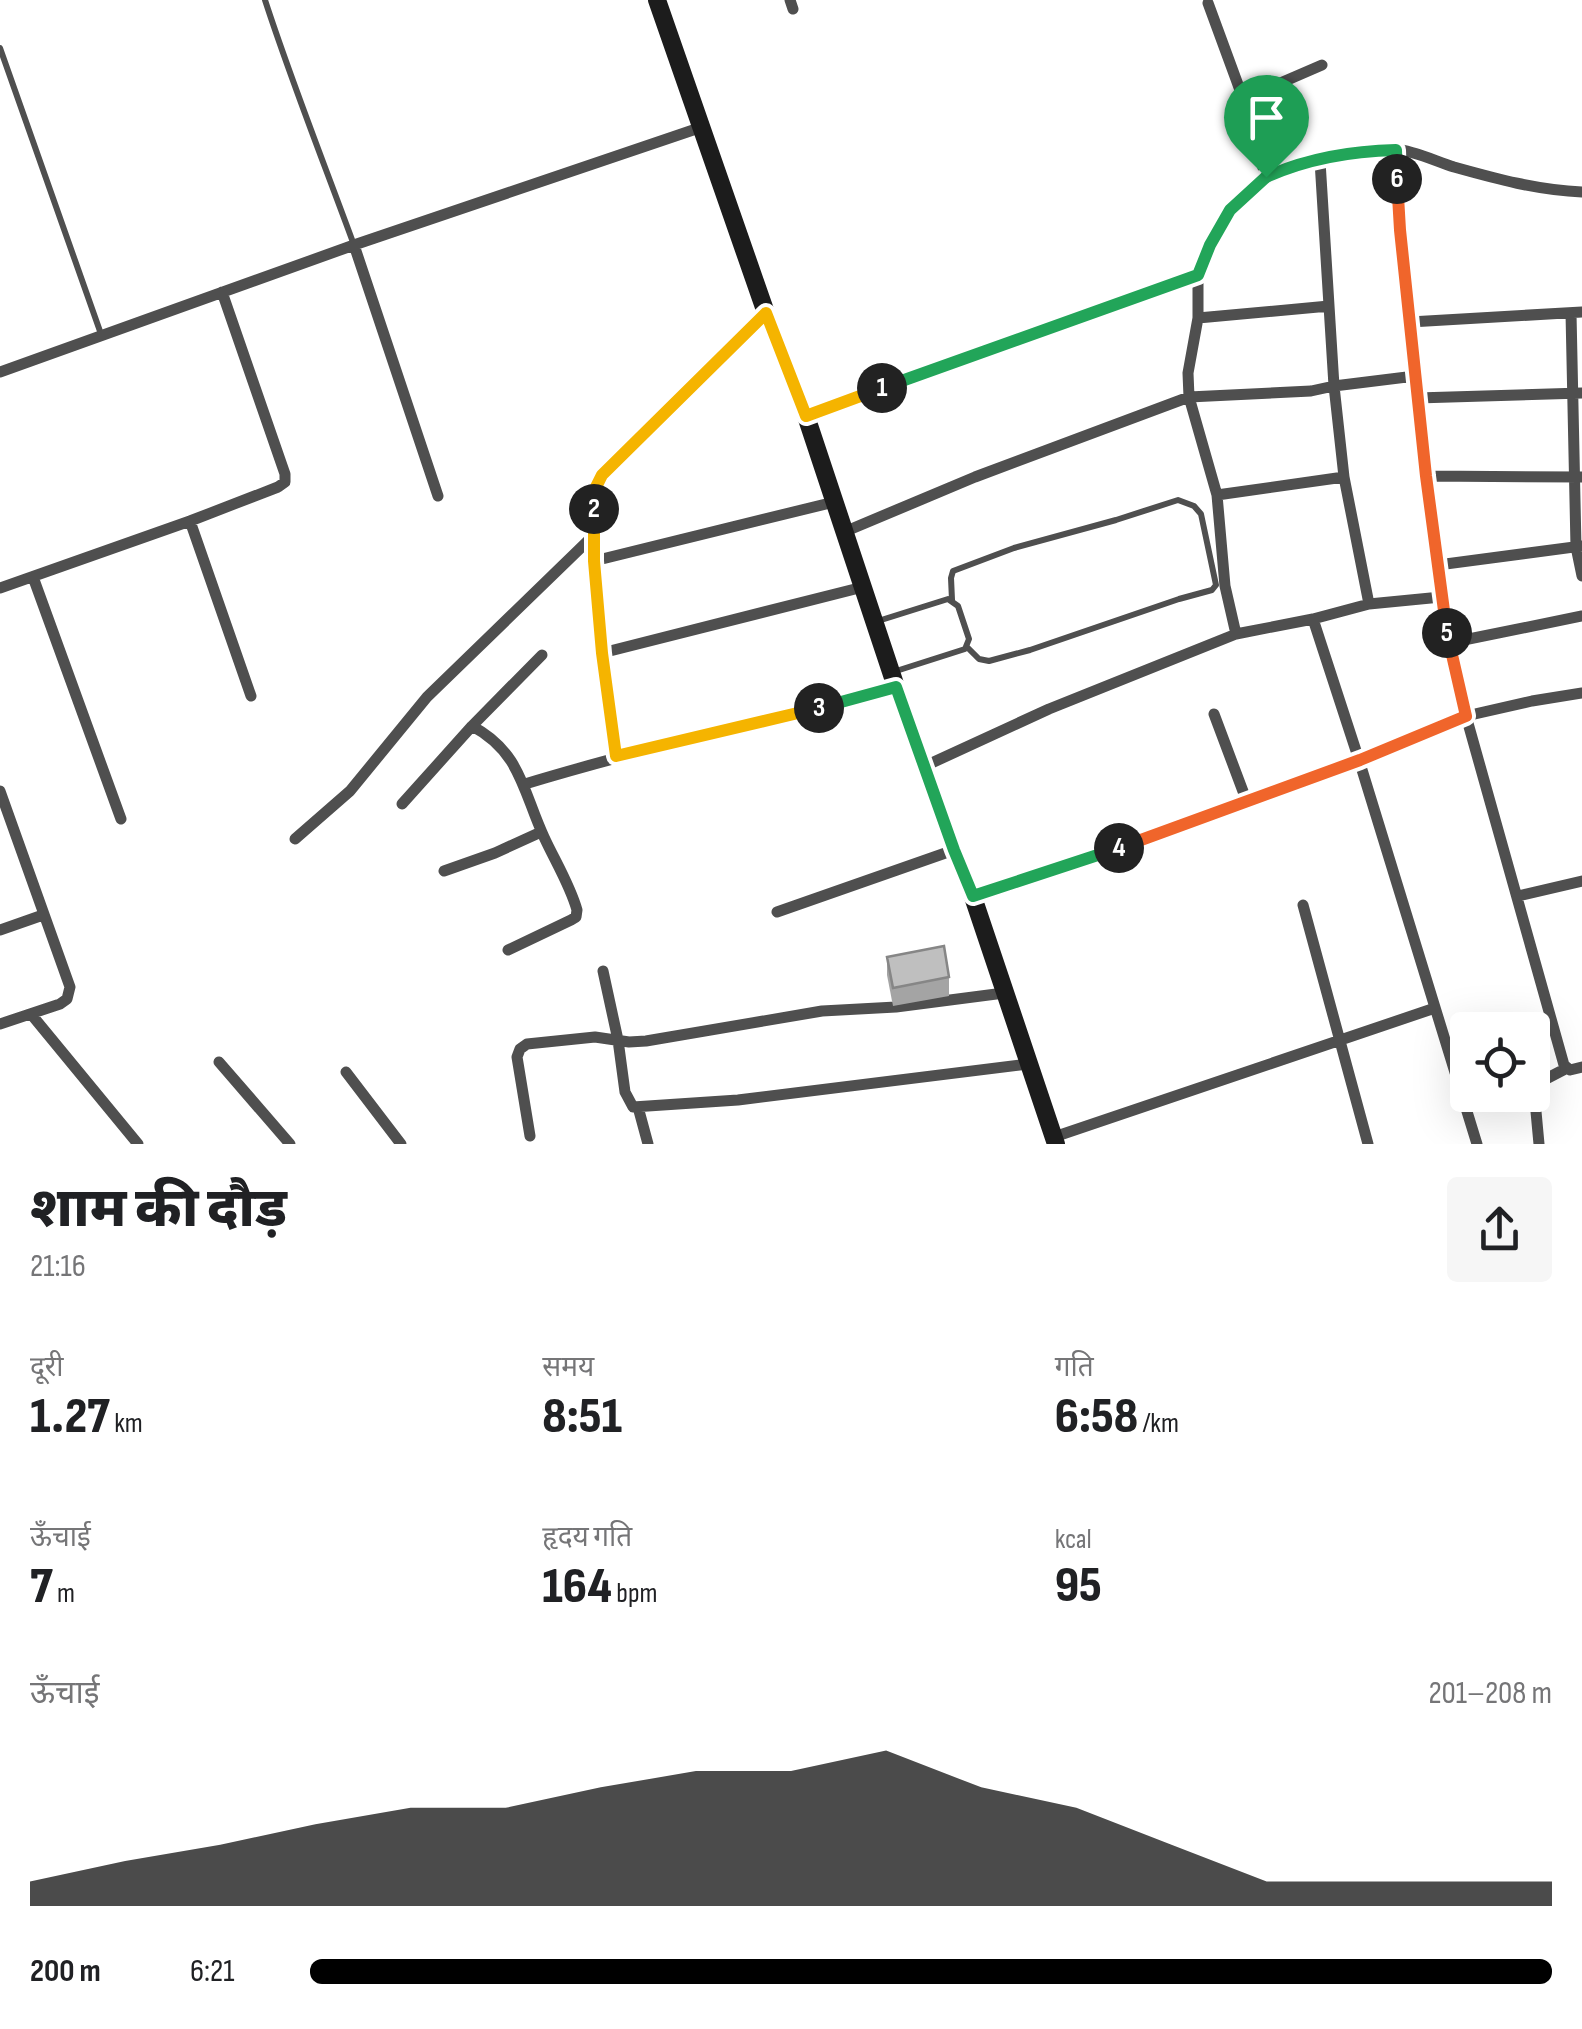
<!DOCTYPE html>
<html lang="hi">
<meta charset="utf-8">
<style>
:root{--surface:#fff;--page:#f6f6f6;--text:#202124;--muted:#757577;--accent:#000}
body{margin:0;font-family:"Sofia Sans Condensed","Noto Sans Devanagari",sans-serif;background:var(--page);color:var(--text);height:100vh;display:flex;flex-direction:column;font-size:38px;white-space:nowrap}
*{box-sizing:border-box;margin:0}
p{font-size:32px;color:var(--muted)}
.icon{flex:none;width:55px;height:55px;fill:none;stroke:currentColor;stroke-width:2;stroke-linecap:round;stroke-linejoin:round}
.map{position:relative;height:1144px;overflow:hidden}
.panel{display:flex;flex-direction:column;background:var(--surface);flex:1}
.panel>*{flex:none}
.controls{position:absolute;left:1450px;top:1012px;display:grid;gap:20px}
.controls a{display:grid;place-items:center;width:100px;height:100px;border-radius:10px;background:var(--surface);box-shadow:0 10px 40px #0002;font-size:50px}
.pin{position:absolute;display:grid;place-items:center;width:85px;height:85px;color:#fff;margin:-102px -42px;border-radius:50% 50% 50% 0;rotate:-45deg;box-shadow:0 0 10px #0007}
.pin .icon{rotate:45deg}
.km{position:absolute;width:50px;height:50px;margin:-25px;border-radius:50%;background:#222;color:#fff;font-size:28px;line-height:50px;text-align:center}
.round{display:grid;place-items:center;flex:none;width:105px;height:105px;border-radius:10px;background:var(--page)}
.headline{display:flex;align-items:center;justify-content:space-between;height:170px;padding:0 30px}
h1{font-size:55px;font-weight:800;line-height:75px}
.figures{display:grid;grid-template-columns:repeat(3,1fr);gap:15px;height:170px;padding:10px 30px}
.figures div{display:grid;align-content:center}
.figures b{font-size:50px;font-weight:800}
.figures small{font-size:28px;font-weight:400}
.figures p{font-size:28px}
.chart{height:280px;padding:20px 30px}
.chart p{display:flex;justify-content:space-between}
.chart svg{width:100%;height:180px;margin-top:10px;fill:var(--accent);opacity:.7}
ul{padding:0 30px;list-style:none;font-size:32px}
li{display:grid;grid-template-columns:160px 120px 1fr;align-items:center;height:75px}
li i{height:25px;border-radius:12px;background:var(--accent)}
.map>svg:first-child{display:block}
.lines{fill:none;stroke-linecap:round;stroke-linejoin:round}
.service{stroke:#4f4f4f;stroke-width:6}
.minor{stroke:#4f4f4f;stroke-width:11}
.secondary{stroke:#1c1c1c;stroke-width:18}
.wall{fill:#a4a4a4}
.building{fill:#bfbfbf;stroke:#868686;stroke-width:2.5}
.split-1-casing{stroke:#fff;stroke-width:20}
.split-2-casing{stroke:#fff;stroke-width:20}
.split-3-casing{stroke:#fff;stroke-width:20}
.split-4-casing{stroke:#fff;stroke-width:20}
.split-5-casing{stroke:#fff;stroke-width:20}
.split-6-casing{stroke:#fff;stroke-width:20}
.split-7-casing{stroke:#fff;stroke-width:20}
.split-1{stroke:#22a559;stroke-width:12}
.split-2{stroke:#f5b400;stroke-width:12}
.split-3{stroke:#f5b400;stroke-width:12}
.split-4{stroke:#22a559;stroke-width:12}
.split-5{stroke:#f0652b;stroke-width:12}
.split-6{stroke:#f0652b;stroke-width:12}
.split-7{stroke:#22a559;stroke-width:12}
</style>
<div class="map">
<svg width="1582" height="1144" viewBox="0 0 1582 1144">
<rect width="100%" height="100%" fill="#fff"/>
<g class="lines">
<path class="service" d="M265,0C292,83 324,163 354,245
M0,48L101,334
M952,600L951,578L953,571L1014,548L1116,520L1178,500L1194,506L1201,514L1216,585L1212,590L1179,599L1030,650L989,661L979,659L967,647
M878,621L948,599L958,606L969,639L965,649L893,672"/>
<path class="minor" d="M790,0L793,9
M1208,3L1244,101
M1396,149L1400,230L1417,398L1441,597L1449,643L1466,716L1564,1065L1570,1070L1582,1067
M1320,161L1334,386L1344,477L1369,604
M1266,177L1244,108L1246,98L1322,65
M354,245L438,496
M1198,275V318L1188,373L1189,397L1217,495L1225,586L1236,634
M1571,313L1576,547L1582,576
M1198,318L1329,306
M1410,322L1582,312
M0,372L354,245L702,127
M1417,398L1582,393
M806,416L1198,275C1211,252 1214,227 1232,206C1256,179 1278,171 1311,163C1338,156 1367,147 1395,149C1415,151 1435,161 1454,167C1497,179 1537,190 1582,192
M1426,476L1582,477
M1217,495L1344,477
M190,521L251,696
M844,532L975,477L1189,397L1311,391L1334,386L1415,376
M594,561L834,502
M1438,565L1582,546
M33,577L121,819
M0,588L190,521L278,487L285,482V474L222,292
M1313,619L1359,760L1477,1144
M1449,643L1582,616
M602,653L863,587
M1214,714L1247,802
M472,726C521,752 523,792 544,837C555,861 570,885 577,910L576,917L571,920L508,950
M616,756C606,683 595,610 595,536C595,515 590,494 602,475L766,313
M925,766L1049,709L1236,634L1313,619L1369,604L1441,597
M525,784C647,747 772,720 896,687
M0,791L70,987L67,999L60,1004L0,1024
M402,804L472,726L542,655
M295,839L350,791L427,697L595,534
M444,871L495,853L541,832
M1518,896L1582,881
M973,897L1247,802L1359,760L1466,716L1532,701L1582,693
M1303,905L1368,1144
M777,912L954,850
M0,930L43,915
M603,971L618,1040L625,1092L633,1107L738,1100L1028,1064
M31,1014L138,1144
M219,1062L290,1144
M346,1072L401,1144
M638,1107L648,1144
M530,1136L517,1057L520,1049L527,1044L595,1037L629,1042L646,1041L822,1011L896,1007L1004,993
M1054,1137L1435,1008
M1539,1144L1534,1090L1542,1081L1567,1068"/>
<path class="secondary" d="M657,0L766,313L806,416L896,687L954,850L973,897L1056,1144"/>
</g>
<path class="wall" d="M887,957L949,977V996L893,1006L887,975Z"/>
<path class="building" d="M944,946L949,977L893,988L887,957Z"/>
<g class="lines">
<g class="split-1-casing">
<path id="split-1" d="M882,388L1198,275L1210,245L1230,210L1266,177"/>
</g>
<g class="split-2-casing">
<path id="split-2" d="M594,509V491L602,475L766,313L806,416L882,388"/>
</g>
<g class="split-3-casing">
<path id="split-3" d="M594,509V561L602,653L616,756L819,708"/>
</g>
<g class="split-4-casing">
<path id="split-4" d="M819,708L896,687L954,850L973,896L1119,848"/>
</g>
<g class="split-5-casing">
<path id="split-5" d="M1119,848L1360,760L1466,716L1447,633"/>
</g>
<g class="split-6-casing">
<path id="split-6" d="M1397,179L1400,230L1426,476L1447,633"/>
</g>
<g class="split-7-casing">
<path id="split-7" d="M1266,177C1306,159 1352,151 1396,150L1397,179"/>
</g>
<use href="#split-1" class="split-1"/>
<use href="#split-2" class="split-2"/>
<use href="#split-3" class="split-3"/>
<use href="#split-4" class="split-4"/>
<use href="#split-5" class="split-5"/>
<use href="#split-6" class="split-6"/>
<use href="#split-7" class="split-7"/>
</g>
</svg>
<div class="controls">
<a><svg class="icon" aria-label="locate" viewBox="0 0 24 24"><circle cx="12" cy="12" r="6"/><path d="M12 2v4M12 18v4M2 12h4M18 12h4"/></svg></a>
</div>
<div class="pin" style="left:1266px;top:177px;background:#1e9e55"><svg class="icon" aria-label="arrive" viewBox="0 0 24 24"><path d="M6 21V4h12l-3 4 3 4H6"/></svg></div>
<b class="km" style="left:882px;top:388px">1</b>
<b class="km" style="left:594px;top:509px">2</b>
<b class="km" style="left:819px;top:708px">3</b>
<b class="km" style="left:1119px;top:848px">4</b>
<b class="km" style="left:1447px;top:633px">5</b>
<b class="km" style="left:1397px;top:179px">6</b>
</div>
<section class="panel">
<div class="headline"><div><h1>शाम की दौड़</h1><p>21:16</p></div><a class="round"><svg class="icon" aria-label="share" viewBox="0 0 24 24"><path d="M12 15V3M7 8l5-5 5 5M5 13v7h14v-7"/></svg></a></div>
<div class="figures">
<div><p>दूरी</p><b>1.27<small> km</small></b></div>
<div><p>समय</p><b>8:51</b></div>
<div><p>गति</p><b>6:58<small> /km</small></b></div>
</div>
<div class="figures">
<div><p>ऊँचाई</p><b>7<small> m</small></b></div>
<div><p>हृदय गति</p><b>164<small> bpm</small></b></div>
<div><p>kcal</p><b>95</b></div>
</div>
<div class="chart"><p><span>ऊँचाई</span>201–208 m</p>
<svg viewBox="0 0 160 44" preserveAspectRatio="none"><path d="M0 44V38L10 33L20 29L30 24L40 20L50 20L60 15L70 11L80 11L90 6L100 15L110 20L120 29L130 38L140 38L150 38L160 38V44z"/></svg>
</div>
<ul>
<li><b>200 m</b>6:21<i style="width:100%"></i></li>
</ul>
</section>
